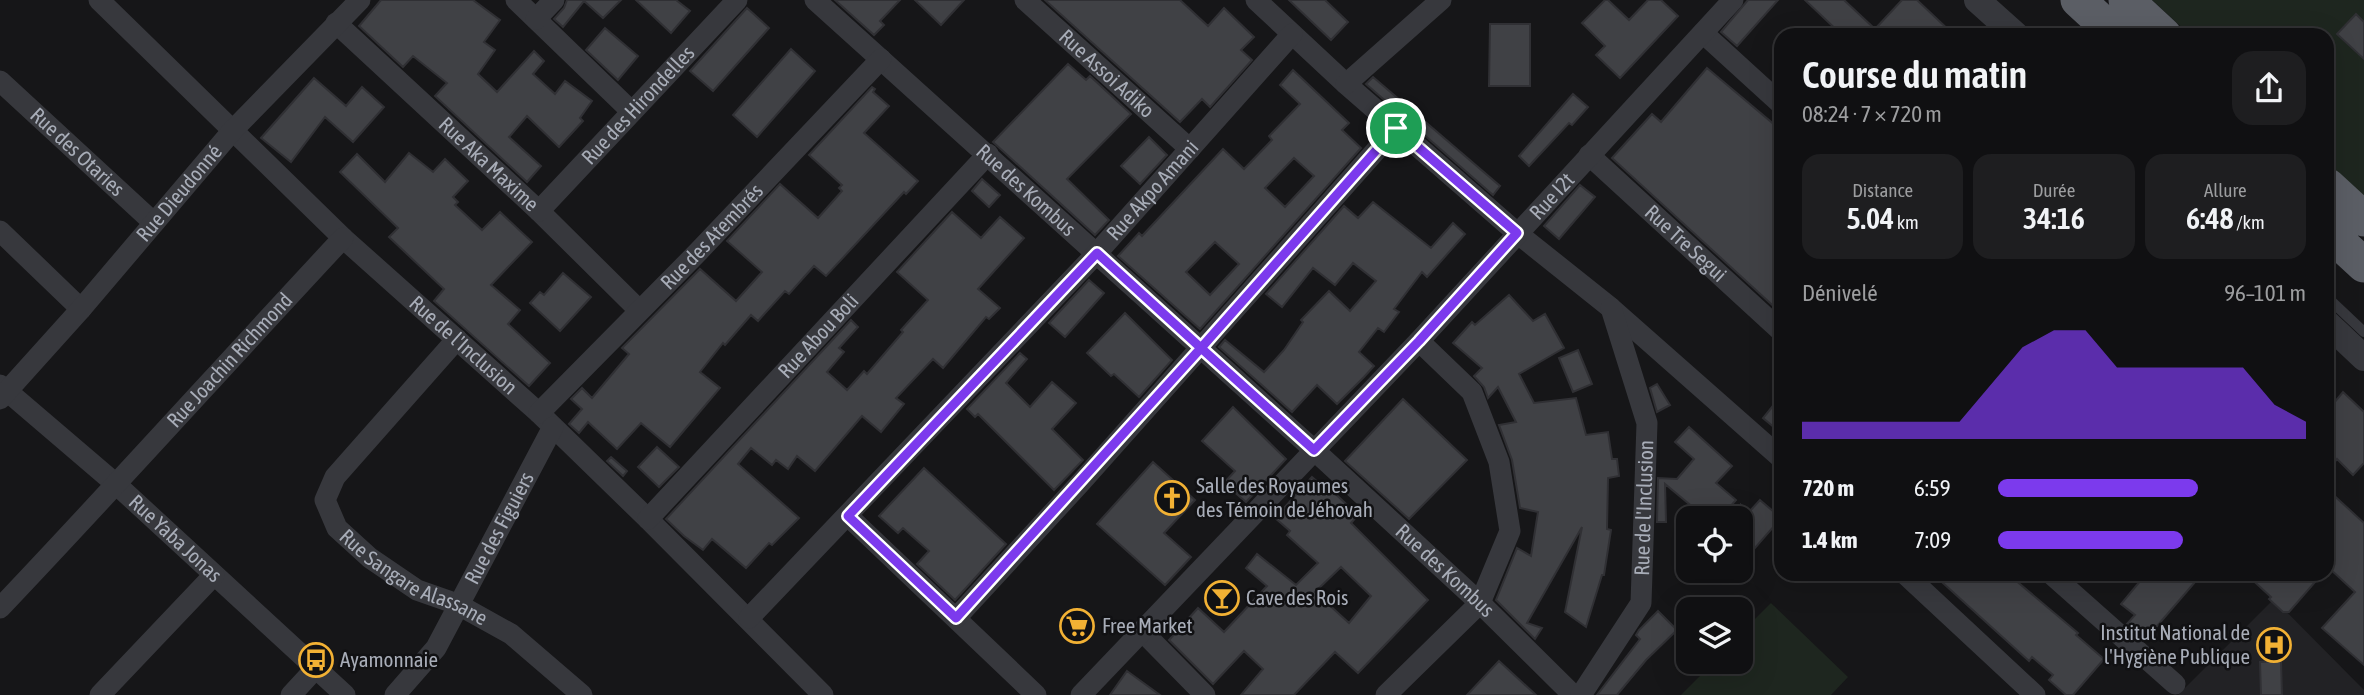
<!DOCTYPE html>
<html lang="fr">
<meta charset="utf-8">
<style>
:root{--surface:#101012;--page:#1e1e20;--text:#f1f3f6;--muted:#9c9d9f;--line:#303032;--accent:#7c3aed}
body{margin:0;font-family:"Asap Condensed",sans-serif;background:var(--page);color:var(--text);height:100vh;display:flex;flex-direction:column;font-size:26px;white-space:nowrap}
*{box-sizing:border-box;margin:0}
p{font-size:23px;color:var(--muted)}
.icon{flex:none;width:38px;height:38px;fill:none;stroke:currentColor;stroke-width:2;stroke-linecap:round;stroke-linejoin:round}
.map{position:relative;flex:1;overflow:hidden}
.details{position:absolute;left:1774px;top:28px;width:560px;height:553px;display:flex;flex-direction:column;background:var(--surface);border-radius:21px;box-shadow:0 7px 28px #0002,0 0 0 2px var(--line)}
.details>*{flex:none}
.fabs{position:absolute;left:1676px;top:506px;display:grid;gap:14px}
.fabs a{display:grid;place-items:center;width:77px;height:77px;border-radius:14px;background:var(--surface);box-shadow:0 7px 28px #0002,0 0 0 2px var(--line);font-size:35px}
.pin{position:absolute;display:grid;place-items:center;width:60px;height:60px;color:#fff;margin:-30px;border:4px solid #fff;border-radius:50%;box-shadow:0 2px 7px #0007}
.round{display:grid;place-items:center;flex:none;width:74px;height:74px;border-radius:21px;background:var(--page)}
.overview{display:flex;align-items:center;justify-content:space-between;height:119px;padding:0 28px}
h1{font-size:38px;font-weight:600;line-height:52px}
.stats{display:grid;grid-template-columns:repeat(3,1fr);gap:10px;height:119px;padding:7px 28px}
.stats div{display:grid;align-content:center;border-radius:18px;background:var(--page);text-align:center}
.stats b{font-size:30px;font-weight:600}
.stats small{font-size:19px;font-weight:400}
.stats p{font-size:19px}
.chart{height:196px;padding:14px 28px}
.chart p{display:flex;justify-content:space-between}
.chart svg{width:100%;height:126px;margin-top:7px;fill:var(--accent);opacity:.7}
ul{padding:0 28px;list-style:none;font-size:23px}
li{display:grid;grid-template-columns:112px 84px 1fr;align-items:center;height:52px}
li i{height:18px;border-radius:9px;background:var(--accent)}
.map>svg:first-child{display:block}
.built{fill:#222225}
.green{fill:#1e261f}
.building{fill:#404145;stroke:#303034;stroke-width:2;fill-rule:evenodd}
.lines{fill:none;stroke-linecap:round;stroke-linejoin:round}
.service{stroke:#37383d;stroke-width:10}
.minor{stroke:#37383d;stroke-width:21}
.tertiary{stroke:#37383d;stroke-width:26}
.trunk{stroke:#5b5e65;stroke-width:35}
.route-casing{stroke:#fff;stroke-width:14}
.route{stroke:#7c3aed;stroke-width:9}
.labels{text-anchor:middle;stroke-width:5;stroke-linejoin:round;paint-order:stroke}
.street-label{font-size:21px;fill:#a8adb8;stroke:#111113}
.poi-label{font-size:21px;fill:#a8adb8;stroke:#111113;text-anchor:start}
</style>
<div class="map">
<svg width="2364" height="695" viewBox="0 0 2364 695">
<rect width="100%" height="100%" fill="#161618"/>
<path class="built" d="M2274,599L2364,690V695H2178Z"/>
<path class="green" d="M2152,0H2364V197L2328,163V35H2190Z
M1771,603L1848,677L1831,695H1681L1714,662H1741V633Z"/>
<path class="building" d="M381,0H473L500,20L484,42L495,50L478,74L497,92L534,51L544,61L533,74L555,94L565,81L592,101L580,118L583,121L559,147L527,116L509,137L541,166L527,182L435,96L447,83L413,56L403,67L359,26Z
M567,0H621L603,18L584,1L563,27L554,19L564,8Z
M636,0H676L690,11L671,33Z
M835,0H900L880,21L884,25L874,35Z
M915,0H964L941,25Z
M1045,0H1180L1208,26L1224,8L1254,37L1241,50L1252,60L1210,107L1202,99L1180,122Z
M1289,0H1325L1348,22L1331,40Z
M1605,0H1608L1629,20L1648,0H1661L1678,16L1620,78L1596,55L1605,46L1582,23Z
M1748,0H1778L1737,46L1721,32Z
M1805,0H1844L1875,29L1902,0H1917L1954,35H1842Z
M747,8L769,28L713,91L690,71Z
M2356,14L2364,22V59L2337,34Z
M1490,24H1530V86H1489Z
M605,28L638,56L618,80L586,50Z
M791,49L815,71L757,137L733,115Z
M1068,64L1086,80L1090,76L1131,114L1067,179L1109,220L1095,235L993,142Z
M1707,68L1782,131V314L1612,158L1652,114L1661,122Z
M1293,70L1349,123L1342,130L1361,148L1200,329L1118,256L1139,233L1142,236L1223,149L1244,169L1272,140L1269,136L1300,104L1280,85ZM1294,158L1314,176L1285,207L1265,188ZM1215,242L1239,264L1210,295L1186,272Z
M1373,77L1500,186L1493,195L1366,84Z
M314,78L346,106L362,87L384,107L353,142L325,117L291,162L261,138Z
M872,87L875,89L873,92L889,106L864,133L918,181L906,194L904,192L826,276L814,266L789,294L785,291L758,321L751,315L725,345L723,343L700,372L720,388L670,447L641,423L617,449L588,422L579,433L569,424L582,409L571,399L582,388L592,398L629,354L622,348L700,269L736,301L762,272L727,241L780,184L818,218L842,191L839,188L842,185L809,155Z
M1573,94L1588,107L1572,125L1569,123L1529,166L1519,156Z
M1149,137L1167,155L1140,184L1121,166Z
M409,153L433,172L445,159L468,181L453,197L458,202L455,205L482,230L500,212L532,242L491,285L520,310L508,324L550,363L529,386L434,301L444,289L389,237L398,228L340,172L357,154L385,182Z
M982,179L1000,195L989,207L972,191Z
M1580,185L1595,197L1559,239L1544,226Z
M1373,202L1431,248L1453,223L1465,234L1427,277L1422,272L1394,309L1399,312L1384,332L1378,328L1359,352L1374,366L1364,377L1337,404L1317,385L1292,412L1219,347L1225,340L1264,372L1284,350L1303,322L1301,320L1329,291L1350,311L1376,281L1353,263L1335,285L1313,268L1282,307L1266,294L1344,206L1358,218Z
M952,212L981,238L1000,217L1024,238L978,289L1000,308L989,319L986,317L943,368L933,359L896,398L904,404L881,432L862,416L815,471L797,456L788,469L776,460L772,465L751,448L738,464L799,518L772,545L769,543L746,568L712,539L703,550L684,536L666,519L851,320L858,327L839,348L844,352L827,372L847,390L864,371L867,374L903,332L901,330L928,300L897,272Z
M563,273L591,297L560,331L530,303L540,292L544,295Z
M1089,280L1104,293L1065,337L1049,323Z
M1509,295L1533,321L1545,314L1564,348L1519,374L1534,403L1576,398L1586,435L1608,432L1612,459H1617L1619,476L1608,478L1607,529L1611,530L1604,575H1602L1586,627L1565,612L1582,527L1527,623L1542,628L1535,639L1496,600L1517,548L1531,556L1538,512L1520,508L1512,460L1499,425L1516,422L1498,387L1488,398L1484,387L1474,376L1482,368L1453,343L1472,322L1475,325Z
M1125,313L1172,360L1139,397L1114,374L1111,376L1087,353Z
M1578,350L1592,384L1573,392L1559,358Z
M1020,353L1027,359L1006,383L1030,407L1052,382L1076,403L1052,429L1083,460L1054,490L978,414L975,417L967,409Z
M1657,384L1670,405L1657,412L1650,388Z
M2343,392L2364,412V463L2353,475L2337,459L2328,470V410Z
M1403,399L1467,460L1409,519L1345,461Z
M1233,407L1286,459L1246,502L1224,483L1235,471L1202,441Z
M1772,407L1782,415V434L1763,418Z
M1689,427L1732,466L1716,483L1736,500L1720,518H1706L1665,484L1666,522H1657L1658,478L1677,479L1694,459L1675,442Z
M657,447L679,467L659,487L638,467Z
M611,457L627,471L623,476L607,461Z
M1153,462L1195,500L1164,533L1191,557L1165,585L1097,524Z
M924,468L1006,544L955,600L917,564L929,551L903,528L898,533L879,516Z
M1312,477L1327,490L1329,488L1358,515L1351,523L1428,600L1358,673L1335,652L1294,695H1241L1263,669L1244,651L1213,684L1169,640L1198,608L1224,632L1267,586L1246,568L1257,554L1296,585L1318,563L1287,535L1290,531L1275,518ZM1341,567L1371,596L1349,623L1315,592Z
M2328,490L2364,523V665L2322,628L2355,592L2328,567Z
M1760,500L1781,518L1741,564V505L1749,512Z
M1933,574H2008L2078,633L2076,635L2104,659L2073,695H2066L2049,680L2053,675L2032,657L2029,661Z
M2146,574H2202L2145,640L2127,624L2135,615L2121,604Z
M2246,574H2322L2289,612H2283L2269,599L2271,597Z
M1658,611L1677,630L1646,660L1617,695H1597L1640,639L1636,635L1639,630Z
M1499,661L1536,695H1467Z
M2281,661L2282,695H2261L2260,662Z
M1127,671L1160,695H1110Z"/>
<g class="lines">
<path class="service" d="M2328,298L2364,332"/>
<g class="minor">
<path id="s1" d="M99,0L343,238L539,413L648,519L823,695"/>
<path d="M516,0L631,111"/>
<path id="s2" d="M815,0L1314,450L1480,603L1573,695"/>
<path id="s3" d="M1025,0L1190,149"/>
<path d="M1256,0L1346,84L1517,233L1611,308L1782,459"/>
<path d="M536,19L554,0"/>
<path id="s4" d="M336,23L539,211L639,310"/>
<path d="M1703,33L1782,105"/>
<path id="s5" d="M0,81L154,223"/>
<path d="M1346,84L1441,0"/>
<path id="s6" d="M1589,155L1782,332"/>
<path id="s7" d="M539,211L737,0"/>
<path d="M0,231L81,309"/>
<path id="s8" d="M457,339L335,477L325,500L337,528L370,558L417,590L457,604L511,634L582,695"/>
<path id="s9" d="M0,385L117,485L345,695"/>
<path id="s10" d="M0,399L81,309L233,130L360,0"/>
<path id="s11" d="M539,413L699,251L881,59"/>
<path d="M848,516L1036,695"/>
<path id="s12" d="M648,519L988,154"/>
<path d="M1905,574L2035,695"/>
<path d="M2051,574L2175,684"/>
<path id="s13" d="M0,608C116,486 228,361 343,238"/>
<path id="s14" d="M749,618L1097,253L1292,34"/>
<path d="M956,618L1083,480L1396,128"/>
<path d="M1142,631L1205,695"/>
<path d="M100,695L214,575"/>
<path d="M291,695L315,669"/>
<path id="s15" d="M395,695L436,648L553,427"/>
<path id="s16" d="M1081,695L1419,341L1733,0"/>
<path d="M1386,695L1480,603L1510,531L1499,462L1472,392L1419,341"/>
<path id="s17" d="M1581,695L1641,603L1647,423L1611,308"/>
</g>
<path class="tertiary" d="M1977,0L2016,35
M2328,324L2364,358"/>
<path class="trunk" d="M2078,0L2116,35
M2126,0L2164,35
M2328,186L2364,219
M2328,232L2364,265"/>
</g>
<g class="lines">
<g class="route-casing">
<path id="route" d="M1396,128L1201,348L1097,253L848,516L956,618L1201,348L1314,450L1419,341L1517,233L1396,128"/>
</g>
<use href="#route" class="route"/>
</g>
<defs>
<g id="church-ring" transform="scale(1.75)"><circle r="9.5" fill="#111113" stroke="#f2b134" stroke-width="1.5"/><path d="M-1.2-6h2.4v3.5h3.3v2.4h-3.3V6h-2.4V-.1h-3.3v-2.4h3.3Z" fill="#f2b134"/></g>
<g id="bar-ring" transform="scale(1.75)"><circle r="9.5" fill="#111113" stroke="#f2b134" stroke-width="1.5"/><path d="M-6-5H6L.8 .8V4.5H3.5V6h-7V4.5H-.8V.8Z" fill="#f2b134"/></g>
<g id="supermarket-ring" transform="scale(1.75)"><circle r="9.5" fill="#111113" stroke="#f2b134" stroke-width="1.5"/><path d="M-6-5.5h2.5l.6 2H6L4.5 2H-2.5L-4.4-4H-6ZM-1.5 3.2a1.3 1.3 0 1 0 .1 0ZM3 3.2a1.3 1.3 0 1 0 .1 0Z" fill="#f2b134"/></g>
<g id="hospital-ring" transform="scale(1.75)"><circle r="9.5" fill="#111113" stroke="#f2b134" stroke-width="1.5"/><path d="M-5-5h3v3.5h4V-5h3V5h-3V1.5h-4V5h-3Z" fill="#f2b134"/></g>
<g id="bus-ring" transform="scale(1.75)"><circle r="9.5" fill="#111113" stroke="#f2b134" stroke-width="1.5"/><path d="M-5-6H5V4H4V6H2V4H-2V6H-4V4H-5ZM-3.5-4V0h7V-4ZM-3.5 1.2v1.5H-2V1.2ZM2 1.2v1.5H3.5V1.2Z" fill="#f2b134"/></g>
</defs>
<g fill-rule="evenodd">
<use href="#church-ring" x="1172" y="498"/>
<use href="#bar-ring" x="1222" y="598"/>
<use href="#supermarket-ring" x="1077" y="626"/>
<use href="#hospital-ring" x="2274" y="645"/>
<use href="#bus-ring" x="316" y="660"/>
</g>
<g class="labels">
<g class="street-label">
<text dy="7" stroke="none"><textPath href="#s3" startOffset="110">Rue Assoi Adiko</textPath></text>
<text dy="7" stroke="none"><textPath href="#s7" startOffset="145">Rue des Hirondelles</textPath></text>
<text dy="7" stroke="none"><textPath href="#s5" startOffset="105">Rue des Otaries</textPath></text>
<text dy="7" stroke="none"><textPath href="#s4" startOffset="208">Rue Aka Maxime</textPath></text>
<text dy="7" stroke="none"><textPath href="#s2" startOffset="284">Rue des Kombus</textPath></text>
<text dy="7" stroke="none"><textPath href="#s14" startOffset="588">Rue Akpo Amani</textPath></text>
<text dy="7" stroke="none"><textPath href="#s10" startOffset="273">Rue Dieudonné</textPath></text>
<text dy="7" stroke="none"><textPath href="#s16" startOffset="686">Rue I2t</textPath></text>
<text dy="7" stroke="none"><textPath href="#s11" startOffset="247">Rue des Atembrés</textPath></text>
<text dy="7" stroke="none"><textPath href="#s6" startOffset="131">Rue Tre Segui</textPath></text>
<text dy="7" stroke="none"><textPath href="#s12" startOffset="250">Rue Abou Boli</textPath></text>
<text dy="7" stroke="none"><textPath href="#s1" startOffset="502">Rue de l'Inclusion</textPath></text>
<text dy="7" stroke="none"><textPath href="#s13" startOffset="338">Rue Joachin Richmond</textPath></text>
<text dy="7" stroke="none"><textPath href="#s17" startOffset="205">Rue de l'Inclusion</textPath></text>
<text dy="7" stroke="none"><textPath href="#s15" startOffset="198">Rue des Figuiers</textPath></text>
<text dy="7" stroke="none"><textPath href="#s9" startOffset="233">Rue Yaba Jonas</textPath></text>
<text dy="7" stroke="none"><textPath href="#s2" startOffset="850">Rue des Kombus</textPath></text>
<text dy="7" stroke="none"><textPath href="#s8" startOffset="332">Rue Sangare Alassane</textPath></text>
</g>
<g class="poi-label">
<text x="1196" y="493">Salle des Royaumes<tspan x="1196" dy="24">des Témoin de Jéhovah</tspan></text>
<text x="1246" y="605">Cave des Rois</text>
<text x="1102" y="633">Free Market</text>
<text x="2250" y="640" text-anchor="end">Institut National de<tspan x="2250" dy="24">l'Hygiène Publique</tspan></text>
<text x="340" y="667">Ayamonnaie</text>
</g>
</g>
</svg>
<div class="fabs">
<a><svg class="icon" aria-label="locate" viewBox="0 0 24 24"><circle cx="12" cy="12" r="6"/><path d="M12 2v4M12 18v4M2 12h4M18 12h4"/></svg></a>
<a><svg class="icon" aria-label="layers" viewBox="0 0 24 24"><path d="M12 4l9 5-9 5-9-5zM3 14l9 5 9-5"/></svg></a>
</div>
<div class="pin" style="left:1396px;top:128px;background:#1e9e55"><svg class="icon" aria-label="arrive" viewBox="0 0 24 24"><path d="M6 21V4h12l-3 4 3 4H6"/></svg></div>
<section class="details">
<div class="overview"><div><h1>Course du matin</h1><p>08:24 · 7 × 720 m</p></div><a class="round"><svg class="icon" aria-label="share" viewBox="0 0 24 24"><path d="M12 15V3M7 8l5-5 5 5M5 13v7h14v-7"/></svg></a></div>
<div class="stats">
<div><p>Distance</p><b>5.04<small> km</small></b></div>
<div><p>Durée</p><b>34:16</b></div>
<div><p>Allure</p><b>6:48<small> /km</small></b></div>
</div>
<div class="chart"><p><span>Dénivelé</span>96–101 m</p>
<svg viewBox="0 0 160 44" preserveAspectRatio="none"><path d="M0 44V38L10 38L20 38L30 38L40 38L50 38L60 25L70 12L80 6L90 6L100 19L110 19L120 19L130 19L140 19L150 32L160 38V44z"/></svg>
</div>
<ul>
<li><b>720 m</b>6:59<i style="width:65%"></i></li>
<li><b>1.4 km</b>7:09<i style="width:60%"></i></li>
</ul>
</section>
</div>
